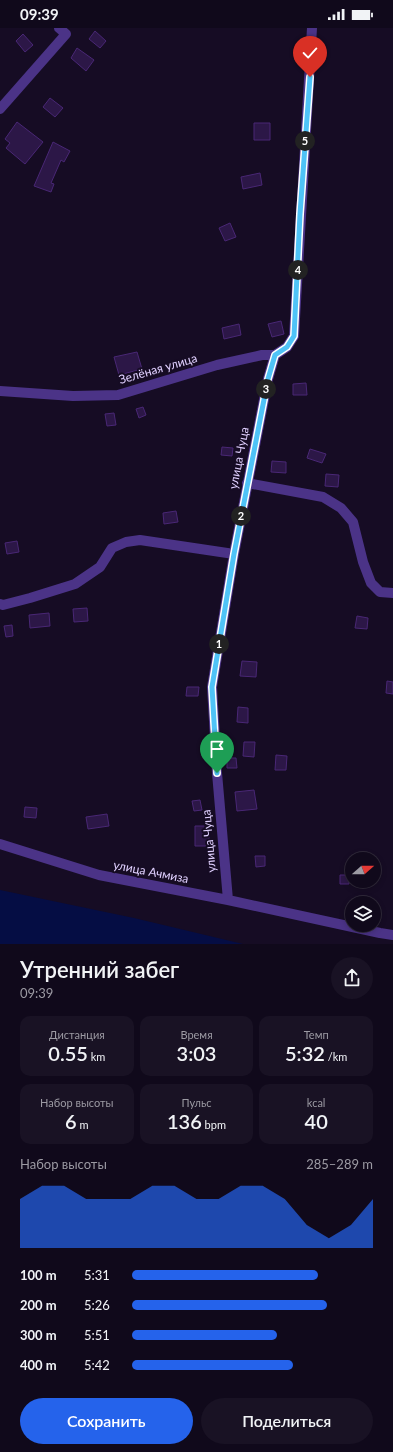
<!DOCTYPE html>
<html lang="ru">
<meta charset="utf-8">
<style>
:root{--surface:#10091b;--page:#191224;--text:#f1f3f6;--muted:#9c9aa3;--line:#302a3a;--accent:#2563eb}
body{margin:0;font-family:Lato,sans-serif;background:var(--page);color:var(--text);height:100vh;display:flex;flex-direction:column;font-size:15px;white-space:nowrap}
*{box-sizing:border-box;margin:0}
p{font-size:13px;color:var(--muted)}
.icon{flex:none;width:22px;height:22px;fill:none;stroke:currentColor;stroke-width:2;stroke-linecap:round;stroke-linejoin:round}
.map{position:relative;height:916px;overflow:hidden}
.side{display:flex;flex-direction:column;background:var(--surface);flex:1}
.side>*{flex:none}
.needle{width:26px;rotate:69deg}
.fabs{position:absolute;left:345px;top:824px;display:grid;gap:8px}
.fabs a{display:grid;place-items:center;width:36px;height:36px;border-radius:50%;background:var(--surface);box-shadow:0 2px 6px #0003,0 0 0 1px var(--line);font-size:20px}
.pin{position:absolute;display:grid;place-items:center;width:34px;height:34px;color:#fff;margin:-41px -17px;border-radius:50% 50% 50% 0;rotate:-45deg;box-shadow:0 0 4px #0007}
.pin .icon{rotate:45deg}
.km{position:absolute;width:20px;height:20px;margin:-10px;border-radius:50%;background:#222;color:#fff;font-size:11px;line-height:20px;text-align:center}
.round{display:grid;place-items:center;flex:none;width:42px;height:42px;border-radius:21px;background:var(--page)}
.summary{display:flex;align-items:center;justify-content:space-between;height:68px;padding:0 20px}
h1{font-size:22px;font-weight:600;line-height:30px}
.figures{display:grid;grid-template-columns:repeat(3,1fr);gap:6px;height:68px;padding:4px 20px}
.figures div{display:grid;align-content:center;border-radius:10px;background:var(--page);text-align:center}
.figures b{font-size:20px;font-weight:600}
.figures small{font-size:11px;font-weight:400}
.figures p{font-size:11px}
.chart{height:112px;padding:8px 20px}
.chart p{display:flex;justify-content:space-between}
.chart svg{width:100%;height:72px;margin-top:4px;fill:var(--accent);opacity:.7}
.button{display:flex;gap:8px;margin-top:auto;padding:8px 20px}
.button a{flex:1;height:46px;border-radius:24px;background:var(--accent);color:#fff;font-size:16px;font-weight:600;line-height:46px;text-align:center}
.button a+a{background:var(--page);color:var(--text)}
ul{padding:0 20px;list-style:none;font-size:13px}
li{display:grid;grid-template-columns:64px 48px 1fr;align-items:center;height:30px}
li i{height:10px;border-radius:5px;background:var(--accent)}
.status{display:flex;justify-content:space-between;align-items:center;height:28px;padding:0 20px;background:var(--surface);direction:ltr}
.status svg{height:11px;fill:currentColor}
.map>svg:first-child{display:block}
.water{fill:#050d44}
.building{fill:#2c1747;stroke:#492775}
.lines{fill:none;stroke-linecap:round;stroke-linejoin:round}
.street{stroke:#4b3387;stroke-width:10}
.route-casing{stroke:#fff;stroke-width:8}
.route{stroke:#4fc3f7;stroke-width:5}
.labels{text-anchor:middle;stroke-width:4;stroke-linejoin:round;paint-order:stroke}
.street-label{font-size:12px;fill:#e0d0ff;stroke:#160c24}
</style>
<div class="status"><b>09:39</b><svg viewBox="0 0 49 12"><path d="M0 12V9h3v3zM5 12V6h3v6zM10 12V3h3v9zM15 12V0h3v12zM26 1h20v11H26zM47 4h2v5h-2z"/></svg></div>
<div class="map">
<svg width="393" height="916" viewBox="0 0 393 916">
<rect width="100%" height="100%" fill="#160c24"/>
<path class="water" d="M0,862L134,890L243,916H0Z"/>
<path class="building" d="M95,3L106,13L100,20L89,11Z
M23,6L33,17L25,24L16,13Z
M77,20L94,32L86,43L71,30Z
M50,70L63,80L55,89L43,79Z
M17,94L43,114L25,136L6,120L10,115L5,111Z
M254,95H270V112H254Z
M53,114L70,123L64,134L61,132L51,155L54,156L51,164L34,158Z
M260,145L262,157L243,161L241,149Z
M230,195L236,209L225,213L219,200Z
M281,293L284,306L272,309L268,296Z
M239,296L241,307L224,311L222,300Z
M137,324L142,341L119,347L114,329Z
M306,355L307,367H293V356Z
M143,379L146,387L139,390L136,381Z
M114,385L116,397L107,398L105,386Z
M222,419L233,420L232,428L221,427Z
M310,421L326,426L322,435L307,430Z
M272,433L286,434V445L271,444Z
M326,446L339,447L338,459L325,458Z
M176,483L178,494L164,496L163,485Z
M17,513L19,524L7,526L5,515Z
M87,580L88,593L74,594L73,581Z
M49,585L50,598L30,600L29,587Z
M357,588L368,590L367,601L355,600Z
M12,597L13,608L6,609L4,598Z
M242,633L257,634L256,649L240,648Z
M387,653L393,654V666L386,665Z
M187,659H199L198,668H186Z
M238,679L248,680V695L237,694Z
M244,714H255L254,729L243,728Z
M276,727L287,728L286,742H275Z
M227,730H236L237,740H227Z
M254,762L257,781L237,783L235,764Z
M200,772L202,782L194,783L192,773Z
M25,779L37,780L36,790L24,789Z
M107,786L109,798L88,801L86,789Z
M195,798H209V818H195Z
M255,828H265V838L256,839Z
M340,847H349V856H340Z"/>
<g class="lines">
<path class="street" d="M0,81L66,6L59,0
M0,363L73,368L118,367L217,337L262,327H275
M247,455L323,469L341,480L353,494L363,534L371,555L380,564L393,565
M0,576L3,577L30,570L75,556L100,539L112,520L126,514L140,512L234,526
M0,816L99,847L228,872L380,905L393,907
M228,872L217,745L212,659L234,526L268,351L275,327L287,319L294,308L312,0"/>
</g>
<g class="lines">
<g class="route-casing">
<path id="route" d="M217,745L212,659L234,526L268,351L275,327L287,319L294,308L300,186L310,49"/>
</g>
<use href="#route" class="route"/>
</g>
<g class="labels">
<g class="street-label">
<text transform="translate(158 341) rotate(-16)" y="4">Зелёная улица</text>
<text transform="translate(239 430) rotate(-79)" y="4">улица Чуца</text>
<text transform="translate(209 813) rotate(-95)" y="4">улица Чуца</text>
<text transform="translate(151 844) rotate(11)" y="4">улица Ачмиза</text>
</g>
</g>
</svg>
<div class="fabs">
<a><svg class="needle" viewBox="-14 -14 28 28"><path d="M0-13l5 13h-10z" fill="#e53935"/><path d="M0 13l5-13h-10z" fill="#9c9aa3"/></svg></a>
<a><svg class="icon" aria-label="layers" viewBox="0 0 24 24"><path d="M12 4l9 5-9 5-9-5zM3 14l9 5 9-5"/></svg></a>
</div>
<div class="pin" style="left:217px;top:745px;background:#1e9e55"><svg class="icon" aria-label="arrive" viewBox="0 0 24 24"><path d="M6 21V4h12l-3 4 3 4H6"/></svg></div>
<div class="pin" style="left:310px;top:49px;background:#d93025"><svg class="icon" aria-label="check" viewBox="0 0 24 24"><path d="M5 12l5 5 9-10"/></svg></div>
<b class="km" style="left:219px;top:616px">1</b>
<b class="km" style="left:241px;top:488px">2</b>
<b class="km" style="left:266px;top:361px">3</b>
<b class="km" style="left:298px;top:242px">4</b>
<b class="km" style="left:305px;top:113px">5</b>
</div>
<section class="side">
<div class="summary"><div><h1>Утренний забег</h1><p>09:39</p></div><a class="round"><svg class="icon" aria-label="share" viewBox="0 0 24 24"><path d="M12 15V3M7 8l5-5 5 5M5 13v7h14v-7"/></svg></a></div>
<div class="figures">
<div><p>Дистанция</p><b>0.55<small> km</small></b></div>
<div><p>Время</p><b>3:03</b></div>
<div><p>Темп</p><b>5:32<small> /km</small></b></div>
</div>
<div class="figures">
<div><p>Набор высоты</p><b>6<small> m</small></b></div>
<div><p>Пульс</p><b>136<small> bpm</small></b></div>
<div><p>kcal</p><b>40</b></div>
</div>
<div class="chart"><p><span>Набор высоты</span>285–289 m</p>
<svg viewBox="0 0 160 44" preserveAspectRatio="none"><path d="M0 44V14L10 6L20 6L30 14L40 14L50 14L60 6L70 6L80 14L90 14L100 6L110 6L120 14L130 30L140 38L150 30L160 14V44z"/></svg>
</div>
<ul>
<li><b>100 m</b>5:31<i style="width:77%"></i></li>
<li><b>200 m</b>5:26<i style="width:81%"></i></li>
<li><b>300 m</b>5:51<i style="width:60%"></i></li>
<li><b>400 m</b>5:42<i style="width:67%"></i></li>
</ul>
<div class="button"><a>Сохранить</a><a>Поделиться</a></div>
</section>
